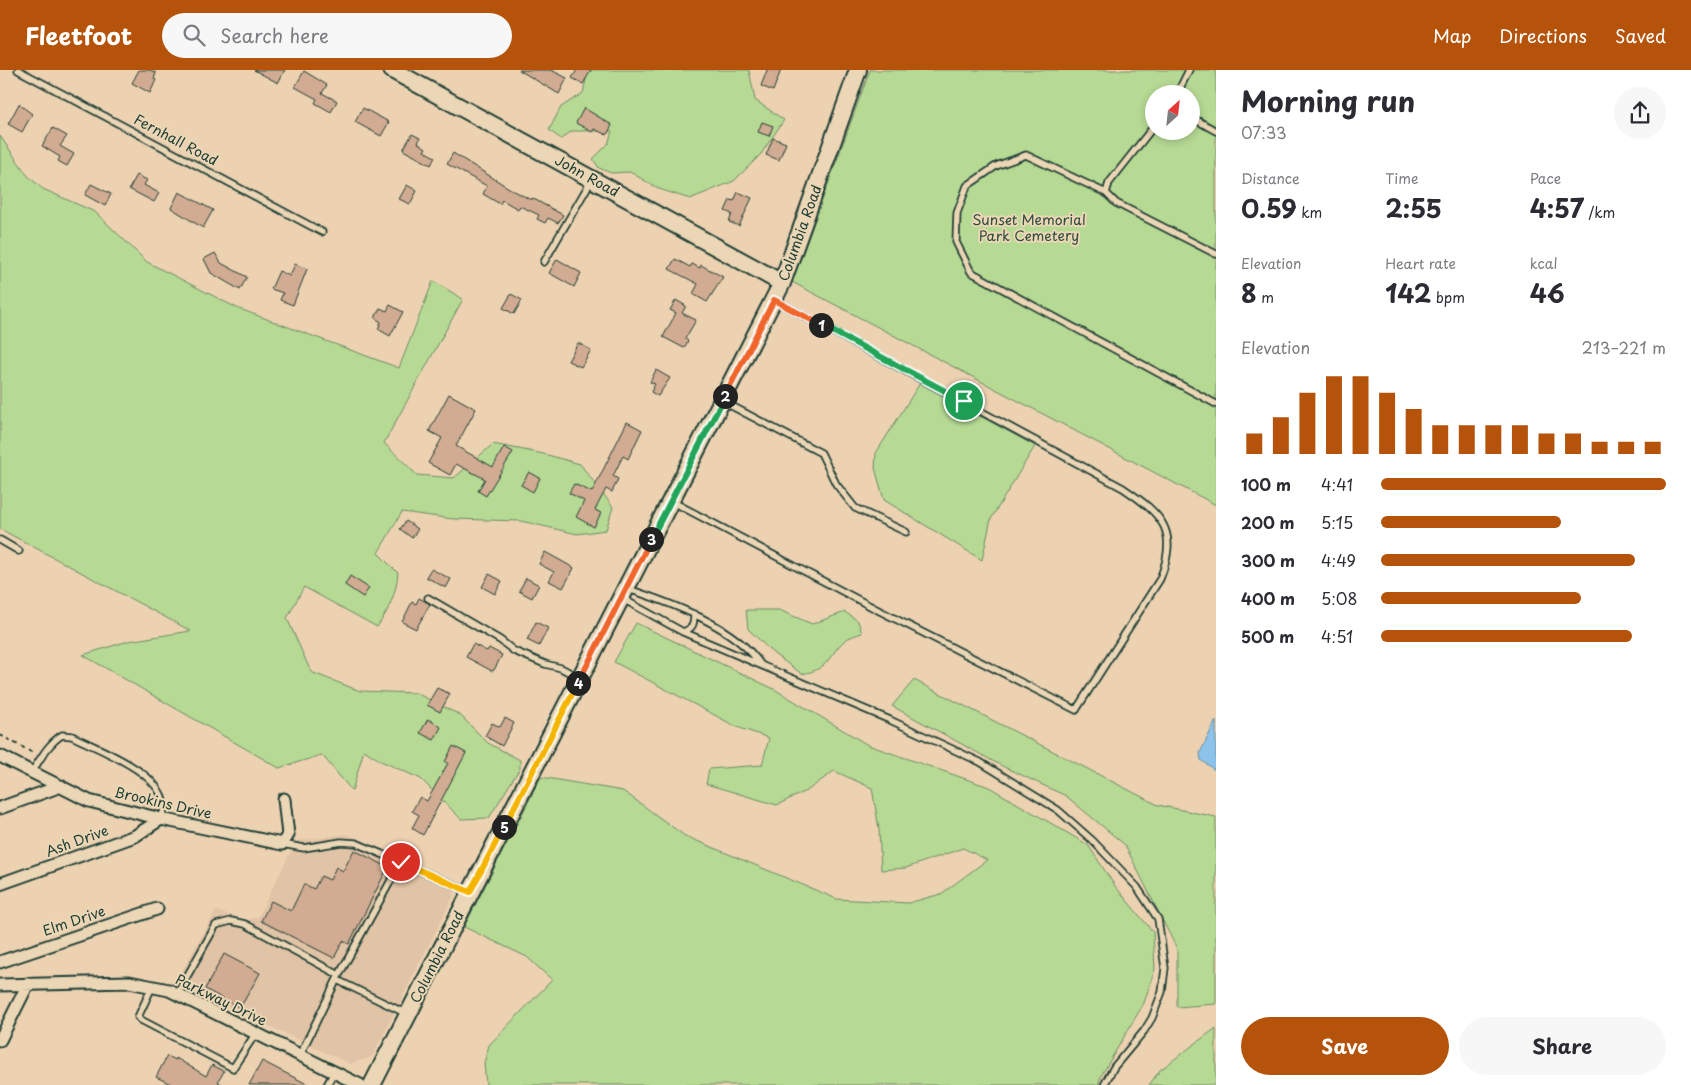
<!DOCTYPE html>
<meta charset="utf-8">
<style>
:root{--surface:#fff;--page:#f7f7f7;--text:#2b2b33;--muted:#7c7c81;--accent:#b45309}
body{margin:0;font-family:"Playpen Sans",sans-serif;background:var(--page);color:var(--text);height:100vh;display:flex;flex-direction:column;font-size:19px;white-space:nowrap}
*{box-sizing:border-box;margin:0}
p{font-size:16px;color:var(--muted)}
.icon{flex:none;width:28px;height:28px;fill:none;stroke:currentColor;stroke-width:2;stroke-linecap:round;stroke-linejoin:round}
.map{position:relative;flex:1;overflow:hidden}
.details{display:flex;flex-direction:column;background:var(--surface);width:475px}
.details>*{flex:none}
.needle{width:32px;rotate:27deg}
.fabs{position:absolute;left:1145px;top:15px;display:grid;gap:10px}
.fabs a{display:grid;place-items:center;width:55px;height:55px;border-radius:50%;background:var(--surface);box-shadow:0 2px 8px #0003;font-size:25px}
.pin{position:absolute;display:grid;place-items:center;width:42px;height:42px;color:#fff;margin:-21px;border:2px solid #fff;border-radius:50%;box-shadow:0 1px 5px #0007}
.km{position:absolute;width:25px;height:25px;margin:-12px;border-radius:50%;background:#222;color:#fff;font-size:14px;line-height:25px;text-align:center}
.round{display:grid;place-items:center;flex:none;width:52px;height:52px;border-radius:26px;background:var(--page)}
.summary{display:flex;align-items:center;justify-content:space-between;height:85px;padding:0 25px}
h1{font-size:28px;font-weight:700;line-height:38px}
.metrics{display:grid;grid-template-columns:repeat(3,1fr);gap:8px;height:85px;padding:5px 25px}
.metrics div{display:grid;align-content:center}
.metrics b{font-size:25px;font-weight:700}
.metrics small{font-size:14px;font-weight:400}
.metrics p{font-size:14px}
.chart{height:140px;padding:10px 25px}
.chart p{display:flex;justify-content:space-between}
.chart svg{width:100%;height:90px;margin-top:5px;stroke:var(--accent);stroke-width:6}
.action{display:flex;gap:10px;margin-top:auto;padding:10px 25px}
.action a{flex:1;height:58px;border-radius:30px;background:var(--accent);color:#fff;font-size:20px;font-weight:700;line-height:58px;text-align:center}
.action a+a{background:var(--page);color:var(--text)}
ul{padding:0 25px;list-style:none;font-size:16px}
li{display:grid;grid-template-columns:80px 60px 1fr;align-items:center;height:38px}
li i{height:12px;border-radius:6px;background:var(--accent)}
header{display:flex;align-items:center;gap:30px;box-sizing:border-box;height:70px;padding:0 25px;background:var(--accent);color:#fff}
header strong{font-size:24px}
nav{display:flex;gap:28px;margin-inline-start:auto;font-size:18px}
.search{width:350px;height:45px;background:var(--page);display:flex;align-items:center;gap:12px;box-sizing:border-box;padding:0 18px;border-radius:28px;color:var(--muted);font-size:19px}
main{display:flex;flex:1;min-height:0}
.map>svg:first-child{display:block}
.built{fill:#e1c3a6}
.green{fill:#b6d994;stroke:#6a8b64;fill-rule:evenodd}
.water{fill:#8dc3eb;stroke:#618da2}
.building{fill:#d1ab92;stroke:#1f3d34}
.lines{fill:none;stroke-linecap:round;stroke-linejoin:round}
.lane-casing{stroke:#1f3d34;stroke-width:9}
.street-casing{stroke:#1f3d34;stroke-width:15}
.secondary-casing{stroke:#1f3d34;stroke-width:20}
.path{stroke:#1f3d34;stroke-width:2;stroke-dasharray:4 4;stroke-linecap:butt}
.lane{stroke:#ebd6b5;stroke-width:5.5}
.street{stroke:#ebd6b5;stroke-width:11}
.secondary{stroke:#ebd6b5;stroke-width:16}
.split-1-casing{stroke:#fff;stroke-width:10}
.split-2-casing{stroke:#fff;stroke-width:10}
.split-3-casing{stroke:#fff;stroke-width:10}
.split-4-casing{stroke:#fff;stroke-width:10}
.split-5-casing{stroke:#fff;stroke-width:10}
.split-6-casing{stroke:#fff;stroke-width:10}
.split-1{stroke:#22a559;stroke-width:6}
.split-2{stroke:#f0652b;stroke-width:6}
.split-3{stroke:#22a559;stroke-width:6}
.split-4{stroke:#f0652b;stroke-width:6}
.split-5{stroke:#f5b400;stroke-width:6}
.split-6{stroke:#f5b400;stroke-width:6}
.labels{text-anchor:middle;stroke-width:4;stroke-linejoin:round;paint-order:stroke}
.street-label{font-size:14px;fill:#1f3d34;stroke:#ebd6b5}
.park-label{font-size:14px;fill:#2e4d3e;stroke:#ebd6b5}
</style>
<header>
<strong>Fleetfoot</strong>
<div class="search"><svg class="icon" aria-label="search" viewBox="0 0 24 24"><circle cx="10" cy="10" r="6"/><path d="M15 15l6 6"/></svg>Search here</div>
<nav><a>Map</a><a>Directions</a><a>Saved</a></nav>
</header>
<main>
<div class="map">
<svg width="1216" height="1015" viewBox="0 0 1216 1015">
<rect width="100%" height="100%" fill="#edd2b2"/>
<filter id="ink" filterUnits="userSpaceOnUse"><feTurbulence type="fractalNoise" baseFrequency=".02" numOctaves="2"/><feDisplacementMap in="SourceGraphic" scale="10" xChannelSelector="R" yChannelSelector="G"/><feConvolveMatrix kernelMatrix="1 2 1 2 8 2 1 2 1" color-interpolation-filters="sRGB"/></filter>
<g filter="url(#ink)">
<path class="built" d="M347,764L455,809L454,825L372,987L350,994L191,919L178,908L216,841L247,850L258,847L296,771Z"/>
<path class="green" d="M588,0H749L755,30L784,50L761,84L734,111L690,129L659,119L630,102L611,103L599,98L593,89L608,74L612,61H572L561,69L549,60L561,37L583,23Z
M870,0H1216V435L792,212ZM1154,24H1191V61H1154Z
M0,66L28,106L43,119L95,142L147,192L237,238L399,298L433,211L463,229L384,373L417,405L454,408L493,374L544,384L580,394L613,437L606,460L577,464L521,451L453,449L402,442L378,483L398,503C396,524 389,540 377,557L304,517L287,548L311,602L360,621L416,623L460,645L488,673L520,690V698L489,748L461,749L421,709L381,691L364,680L352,721L322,685L279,698L83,585L128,571L191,561L0,459Z
M920,313L1035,376L991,449L982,490L884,430L875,398L876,383Z
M746,540H779L812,554L845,542L858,551L862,563C857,565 848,567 844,571C827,587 830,599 802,604L774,584L748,559Z
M636,553L774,619L868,675L989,717L1088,775L1115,816L1153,862L1155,899L1144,933L1101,1006L1098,1015H486L484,993L489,975L552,910L527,887L464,857L541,707L623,721L685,766L837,829L908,833L941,824L987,790L963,778L906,798L881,800L879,759L872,718L834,701L808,720L777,735L706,714L709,699L762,695L769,668L737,657L614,592Z
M914,610L1158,735L1216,747V934L1177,937V879L1125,775L1066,726L1000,695L892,636Z
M1216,958V1015H1149L1160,1000Z"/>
<path class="water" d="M1216,650V701L1201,690L1200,683Z"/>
<path class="building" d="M139,0H150L156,3L154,9L156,10L150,23L132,13Z
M254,0H285L278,13Z
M519,0H551L567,8L559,24Z
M577,0H591L583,14L572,8Z
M767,0H781L773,21L761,16Z
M304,1L327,15L322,23L337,31L331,42L315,33L317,29L295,17Z
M19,34L32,44L22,62L8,54Z
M363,38L389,52L381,66L355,52Z
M584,38L612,55L607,65L594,59L592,62L576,53Z
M762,52L773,56L769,66L758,62Z
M53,58L67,66L60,76L74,84L67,96L58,91L60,87L42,76Z
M412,64L420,68L418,73L426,78L424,81L435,87L431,95L403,80Z
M773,68L786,73L779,90L766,85Z
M453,83L509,118L531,130L532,128L563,145L558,153L548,148L545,153L537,149L539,145L520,136L518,139L502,130L500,134L483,124L487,116L447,94Z
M137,105L147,110L144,115L159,123L154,132L129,119Z
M91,114L111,124L105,136L85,125Z
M407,115L417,121L410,134L399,129Z
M179,122L213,140L203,158L171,138Z
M738,122L752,128L739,156L729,152L732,144L725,141L730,130L734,131Z
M215,183L221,193L247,207L240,220L211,203L204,189Z
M557,189L581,203L574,217L549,203Z
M675,189L690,197L692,194L700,198L701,195L723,207L707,232L693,224L698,214L669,199Z
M295,194L307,199L293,235L280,230L283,223L271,219L279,201L290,206Z
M511,224L522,230L514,244L503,238Z
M676,230L686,236L682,243L696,250L685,269L688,271L684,278L663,267L676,243L670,240Z
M390,235L403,242L390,266L378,259L381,252L375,248L380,238L387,241Z
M578,273L591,280L581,297L568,291Z
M656,300L670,308L658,326L651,322L655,314L650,312Z
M449,324L476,339L456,376L493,397L504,377L513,382L486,426L478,421L485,409L456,394L450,405L428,393L442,368L429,361Z
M627,352L642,360L628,389L623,386L613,406L618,409L612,422L606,419L595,440L601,443L594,457L576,447L584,431L569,423L574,414L592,422Z
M529,402L540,408L533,422L521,415Z
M406,451L418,459L412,468L400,459Z
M545,482L574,498L563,518L549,511L554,502L539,494Z
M431,499L451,509L446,518L426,507Z
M489,504L502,511L495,524L482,517Z
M350,506L369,518L363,527L345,515Z
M526,508L539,515L532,528L519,521Z
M419,528L430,534L416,559L402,552L412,532L416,534Z
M536,552L548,558L539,576L527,570Z
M473,574L487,581L489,578L502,585L494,600L492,601L466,587Z
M437,618L450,624L440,642L427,635Z
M505,648L514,653L502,676L485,666L492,653L500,657Z
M428,649L441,657L434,670L420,663Z
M453,676L466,683L423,765L412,758L419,745L412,741L420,727L427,731L448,693L445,692Z
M354,780L388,797L349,874L343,871L334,888L261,851L271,831L291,841L304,814L314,819L321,806L330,810L336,797L343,801Z
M224,884L260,903L240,938L205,919Z
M167,986L176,990V988L206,1006L212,995L224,1001L218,1012L224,1015H173L156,1007Z
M262,991L309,1015H249Z"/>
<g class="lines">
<g class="lane-casing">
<path id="lane" d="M18,0L322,162
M1177,24L1189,0
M1191,47L1216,61
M1106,123L1109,113L1154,56
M1216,184L1116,133L1106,123L1026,85L996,96L967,116L957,143L956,172L971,202L1216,334
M544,192L591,111
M724,332L821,383L836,414L855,438L906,462
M673,432L876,539L1076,640L1160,509C1179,461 1163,445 1123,418L774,230
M0,470L19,481
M628,519C671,533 735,556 761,595
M428,528L500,570L514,581L545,594L561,598L578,607
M623,529L683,562L890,650L980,692L1058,740L1092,770L1137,817L1158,849L1165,898L1162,922L1152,948L1144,961L1114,997L1104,1015
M683,562C693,558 694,555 694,544
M32,702C41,688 48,674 62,665L72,666C99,680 180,708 161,749
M282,774L304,778L341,772L356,773L468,821
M337,910L407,944
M152,917L138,947L141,950L233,998L256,963
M177,924L216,855L231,851L245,854L339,905
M300,985L339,905L401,792
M327,1015L334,1002"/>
</g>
<g class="street-casing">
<path id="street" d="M0,686L89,731L161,749L282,774L288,765L284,729
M0,738L61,716
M0,814L135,766L161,749
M0,892L157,839
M0,915L129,912L169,920L360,1015
M0,970L28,914"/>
</g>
<g class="secondary-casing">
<path id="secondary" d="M392,0L782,213
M372,1015L782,213L858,0"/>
</g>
<path class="path" d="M0,665L35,684"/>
<use href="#lane" class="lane"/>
<use href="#street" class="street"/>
<use href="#secondary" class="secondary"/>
</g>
</g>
<g class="lines" filter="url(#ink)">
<g class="split-1-casing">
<path id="split-1" d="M821,255L964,331"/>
</g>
<g class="split-2-casing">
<path id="split-2" d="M725,326L774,230L821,255"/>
</g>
<g class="split-3-casing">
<path id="split-3" d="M651,469L725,326"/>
</g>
<g class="split-4-casing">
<path id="split-4" d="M578,613L651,469"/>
</g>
<g class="split-5-casing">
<path id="split-5" d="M504,757L578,613"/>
</g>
<g class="split-6-casing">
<path id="split-6" d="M401,792L470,822L504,757"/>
</g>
<use href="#split-1" class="split-1"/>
<use href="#split-2" class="split-2"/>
<use href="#split-3" class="split-3"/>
<use href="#split-4" class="split-4"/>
<use href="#split-5" class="split-5"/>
<use href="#split-6" class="split-6"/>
</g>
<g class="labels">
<g class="street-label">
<text transform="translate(176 70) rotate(28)" y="5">Fernhall Road</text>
<text transform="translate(587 106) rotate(29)" y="5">John Road</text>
<text transform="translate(800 163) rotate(-70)" y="5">Columbia Road</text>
<text transform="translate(163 733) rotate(13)" y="5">Brookins Drive</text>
<text transform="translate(77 771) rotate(-20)" y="5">Ash Drive</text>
<text transform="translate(74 851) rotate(-19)" y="5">Elm Drive</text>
<text transform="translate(437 887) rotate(-63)" y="5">Columbia Road</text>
<text transform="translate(221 930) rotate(26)" y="5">Parkway Drive</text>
</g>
<g class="park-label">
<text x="1029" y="155">Sunset Memorial<tspan x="1029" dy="16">Park Cemetery</tspan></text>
</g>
</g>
</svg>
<div class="fabs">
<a><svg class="needle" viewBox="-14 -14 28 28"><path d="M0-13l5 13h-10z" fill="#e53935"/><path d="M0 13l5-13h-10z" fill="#7c7c81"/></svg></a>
</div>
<div class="pin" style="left:964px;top:331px;background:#1e9e55"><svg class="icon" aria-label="arrive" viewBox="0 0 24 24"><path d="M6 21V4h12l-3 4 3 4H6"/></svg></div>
<div class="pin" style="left:401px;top:792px;background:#d93025"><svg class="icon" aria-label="check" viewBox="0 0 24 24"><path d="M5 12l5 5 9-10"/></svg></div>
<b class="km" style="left:821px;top:255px">1</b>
<b class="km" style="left:725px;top:326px">2</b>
<b class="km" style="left:651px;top:469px">3</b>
<b class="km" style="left:578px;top:613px">4</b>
<b class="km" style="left:504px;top:757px">5</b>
</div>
<section class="details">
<div class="summary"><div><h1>Morning run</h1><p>07:33</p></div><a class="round"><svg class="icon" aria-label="share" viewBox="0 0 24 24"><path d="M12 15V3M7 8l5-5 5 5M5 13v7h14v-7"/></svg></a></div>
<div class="metrics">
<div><p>Distance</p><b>0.59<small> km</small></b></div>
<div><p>Time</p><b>2:55</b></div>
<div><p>Pace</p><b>4:57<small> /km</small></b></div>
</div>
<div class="metrics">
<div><p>Elevation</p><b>8<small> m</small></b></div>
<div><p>Heart rate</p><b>142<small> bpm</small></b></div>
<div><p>kcal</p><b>46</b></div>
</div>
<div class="chart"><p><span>Elevation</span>213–221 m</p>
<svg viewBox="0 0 160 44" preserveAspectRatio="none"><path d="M5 44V34M15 44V26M25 44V14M35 44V6M45 44V6M55 44V14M65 44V22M75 44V30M85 44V30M95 44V30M105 44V30M115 44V34M125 44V34M135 44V38M145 44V38M155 44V38"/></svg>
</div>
<ul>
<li><b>100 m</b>4:41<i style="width:100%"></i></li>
<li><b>200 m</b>5:15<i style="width:63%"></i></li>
<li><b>300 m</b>4:49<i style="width:89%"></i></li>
<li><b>400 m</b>5:08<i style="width:70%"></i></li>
<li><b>500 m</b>4:51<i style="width:88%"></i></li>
</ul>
<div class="action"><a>Save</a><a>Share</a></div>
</section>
</main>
